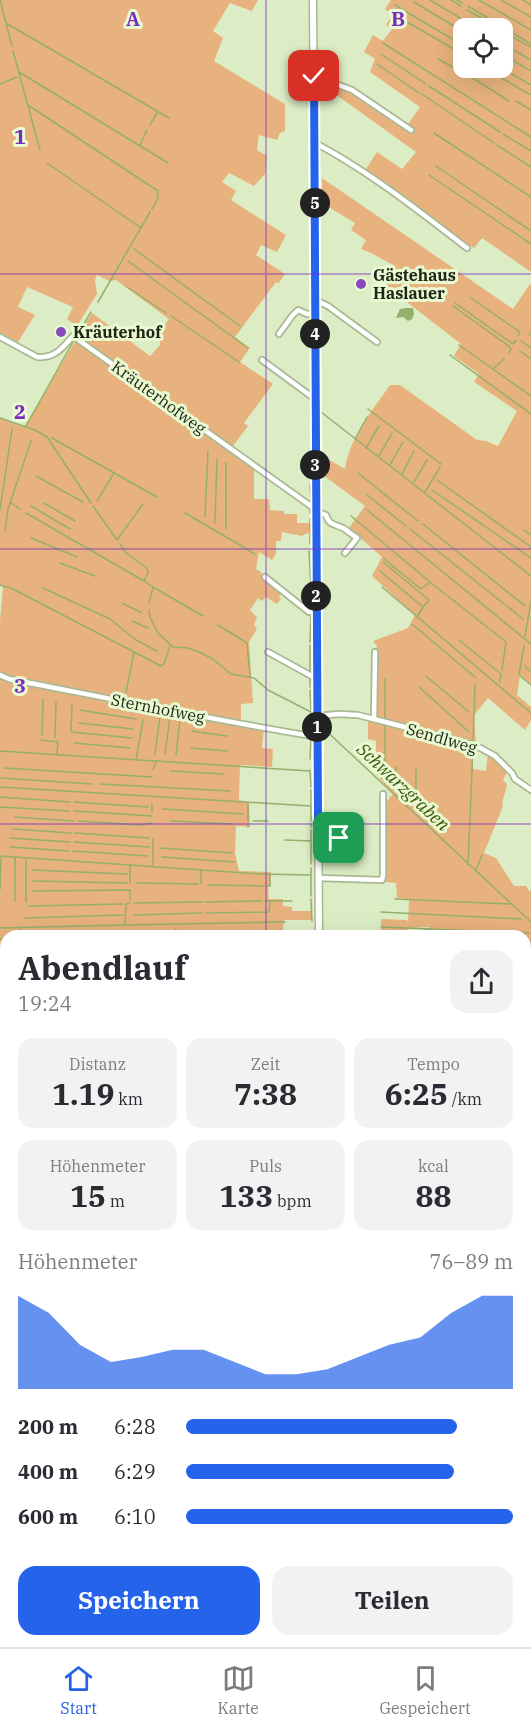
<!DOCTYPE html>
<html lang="de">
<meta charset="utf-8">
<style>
:root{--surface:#fff;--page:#f2f2f3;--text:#2b2b33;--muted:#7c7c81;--line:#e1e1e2;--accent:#2563eb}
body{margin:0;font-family:"IBM Plex Serif",serif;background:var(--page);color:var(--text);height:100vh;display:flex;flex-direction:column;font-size:22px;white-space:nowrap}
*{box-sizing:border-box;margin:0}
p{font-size:20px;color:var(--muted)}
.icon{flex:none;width:33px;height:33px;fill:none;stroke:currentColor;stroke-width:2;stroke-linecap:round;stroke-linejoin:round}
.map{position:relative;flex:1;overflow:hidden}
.details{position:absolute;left:0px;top:930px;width:531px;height:717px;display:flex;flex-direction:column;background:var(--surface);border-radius:18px 18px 0 0;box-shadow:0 6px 24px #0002}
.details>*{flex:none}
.buttons{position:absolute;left:453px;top:18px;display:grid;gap:12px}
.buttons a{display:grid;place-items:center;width:60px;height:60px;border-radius:12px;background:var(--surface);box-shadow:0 6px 24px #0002;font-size:30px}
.pin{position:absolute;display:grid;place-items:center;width:51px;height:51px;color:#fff;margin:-26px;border-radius:12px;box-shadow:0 3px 9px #0006}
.km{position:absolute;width:30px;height:30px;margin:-15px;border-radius:50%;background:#222;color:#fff;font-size:16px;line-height:30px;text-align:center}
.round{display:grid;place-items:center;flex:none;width:63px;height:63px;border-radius:18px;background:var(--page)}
.head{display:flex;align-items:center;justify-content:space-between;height:102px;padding:0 18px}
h1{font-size:33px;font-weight:700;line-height:45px}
.metrics{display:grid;grid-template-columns:repeat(3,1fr);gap:9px;height:102px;padding:6px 18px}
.metrics div{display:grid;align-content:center;border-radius:15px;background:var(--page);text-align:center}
.metrics b{font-size:30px;font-weight:700}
.metrics small{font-size:16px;font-weight:400}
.metrics p{font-size:16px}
.chart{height:168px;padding:12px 18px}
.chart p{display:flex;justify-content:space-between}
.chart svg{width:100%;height:108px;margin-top:6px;fill:var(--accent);opacity:.7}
.primary-button{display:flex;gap:12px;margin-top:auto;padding:12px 18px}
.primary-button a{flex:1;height:69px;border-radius:18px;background:var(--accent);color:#fff;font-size:24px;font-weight:700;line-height:69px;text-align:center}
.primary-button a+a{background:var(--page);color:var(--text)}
ul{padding:0 18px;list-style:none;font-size:20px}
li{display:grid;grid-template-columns:96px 72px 1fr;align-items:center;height:45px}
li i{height:15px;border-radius:8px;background:var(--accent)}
.tabs{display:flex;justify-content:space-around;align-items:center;height:84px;border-top:2px solid var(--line);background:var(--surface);font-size:16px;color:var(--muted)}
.tabs a{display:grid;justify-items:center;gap:3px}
.tabs .on{color:var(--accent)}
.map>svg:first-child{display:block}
.green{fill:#e7b27d;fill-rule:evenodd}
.water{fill:#95af6c}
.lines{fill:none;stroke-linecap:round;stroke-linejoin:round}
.stream{stroke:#95af6c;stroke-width:1.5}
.minor-casing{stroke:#a9b993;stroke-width:8}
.tertiary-casing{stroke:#a9b993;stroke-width:9}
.minor{stroke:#fff;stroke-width:4.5}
.tertiary{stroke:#fff;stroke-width:6}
.route-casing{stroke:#fff;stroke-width:12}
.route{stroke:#2563eb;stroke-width:8}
.grid{fill:none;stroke:#7b2cbf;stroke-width:1.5;stroke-opacity:0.55}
.poi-dot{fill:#8849be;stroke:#e9fad2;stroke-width:2}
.labels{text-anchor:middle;stroke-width:6;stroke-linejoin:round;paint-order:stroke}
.poi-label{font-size:16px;font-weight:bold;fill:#202617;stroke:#e9fad2;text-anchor:start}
.street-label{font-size:16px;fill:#202617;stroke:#e9fad2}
.water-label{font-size:18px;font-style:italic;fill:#3f560b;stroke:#e9fad2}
.grid-label{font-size:20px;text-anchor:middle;font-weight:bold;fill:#7b2cbf;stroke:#e9fad2;stroke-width:6;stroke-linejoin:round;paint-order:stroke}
</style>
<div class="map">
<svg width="531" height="1647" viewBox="0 0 531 1647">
<rect width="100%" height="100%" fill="#dcedc5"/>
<path class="green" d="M0,0H258L252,11L230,3L213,31L223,38L214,61L285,104V131L280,133L277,140L259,135L257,150L267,156L265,174L254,186L229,173L222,182L236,191L231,200L286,235L277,252L261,245L256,255L285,274L279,283L276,282L235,337L250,348L240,362L273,384L244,423L248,426L230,450L254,468V499H269L270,510L284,511V514H297V523H310L309,533L305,534L302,536L282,532L281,541H276V554L272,560L259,552L256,569L262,573L261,576L281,592L279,597L281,599L277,604L266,597L262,601L258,598L250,610L257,617L254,625L257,629L249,642L253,703L241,704V721L264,727L262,748L273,749L272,767L240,765L239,800L249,802L250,827L236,826L235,853L239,871L271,872L270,885H268L269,899H283V906L292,907V911H312V920H284L283,931L266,930L262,936H6V1502L0,1487V621L3,587L0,586V418L24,427L92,313L150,356L160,345L159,332L169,319L116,280L109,281L97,275L95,280L97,294L77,326L67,319L73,307L27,287L18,307L35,315L18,342L0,333Z
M391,0H531V272L482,238L474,248L364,172L377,152L402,169L416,152L331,91L334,84L351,91L406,127L420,107L370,72L375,59L364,52L373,35L383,41L392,29L386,25L393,14L385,9ZM464,28H502V68H464Z
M322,178L513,309L530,284L531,285V684L520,675L517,695L531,707V720L525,730L488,698L474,715L476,743L473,747V769L486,771L488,753L508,770L503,780L507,784V786L502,803L503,806L484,853L496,858L514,886H526L529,891L531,890V1218L525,1229V936H428L429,927L408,928V935L424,936H381V919L407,920L408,922L409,899L397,898L396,883L386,882V802L393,794L376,774V741L368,739V718L376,717L378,654L376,652L377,646L373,641L408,628L415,615L372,576L382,557L349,528L365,506L323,475L324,457L345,469C350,437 372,411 390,385H400L477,440L486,441L498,446L517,411L474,382L479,374L454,356L461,344L385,285L395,266L371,253L361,249L366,240L351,230L355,223L322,203Z
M525,1262L531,1264V1312L525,1308Z
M525,1409L531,1413V1544L525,1540Z
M525,1559L531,1562V1647H437L427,1641H525Z
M6,1577V1641H48L50,1647H0V1579Z
M122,1641H236L238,1647H124Z"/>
<path class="water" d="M406,308H413L414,314L412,319L408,321L403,317L396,318L400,309Z"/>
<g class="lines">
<path class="stream" d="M0,0L12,46
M430,0L462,19
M451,0L461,6
M457,0L462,3
M479,0L531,30
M501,0L531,17
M523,0L531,5
M414,2L462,31
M395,5L464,46
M468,6L531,44
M467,10L499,28
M395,15L464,55
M468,22L478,28
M6,23L169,118
M502,31L531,47
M383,43L531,137
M502,43L531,60
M13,51L40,150
M381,54L426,84
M502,54L531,71
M438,59L468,75L509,101
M377,64L419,93
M484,68L531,95
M501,68L531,85
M19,72L168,163
M0,84L17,77
M429,86L500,132
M422,94L494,143
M516,101L531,110
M28,105L158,191V198L152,209
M150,125L157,113
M434,133L531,197
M503,134L531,151
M140,145L147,130
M497,145L531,167
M47,163L141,228
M436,166L531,231
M429,175L531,244
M134,249L240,326
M128,261L248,348
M127,287L166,313
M471,298L520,332L518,336
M98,302L150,212
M455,303L513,344L516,340
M453,306L510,347L511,349L509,353
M171,316L239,362
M529,334L531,335
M77,336L91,312
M521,341L531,348
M459,345L531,396
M520,351L531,359
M450,355L531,414
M494,368L504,359
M368,409L441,464
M321,412L531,576
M0,418L35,430L47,437L91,503
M26,426L74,340
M52,438L157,497
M355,439L367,417
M366,448L379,426
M379,456L392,433
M390,465L403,442
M358,473L418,521
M402,474L414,451
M36,476L83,502
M437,480L531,547
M414,482L427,460
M310,485L311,503
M432,490L531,558
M425,492L440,467
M366,494L406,526
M97,501L114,473
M11,503L20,509
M44,503L75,521
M31,506L70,529
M93,506L117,540
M0,510L12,429
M367,510L531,644
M26,513L144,581
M185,513L255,554
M310,513V508
M351,516L430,582L506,642L502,670
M205,517L208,451
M215,523L217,459
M423,524L525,606
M226,529V463
M410,529L523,619
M524,530L531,535
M5,531L8,509L31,441
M31,538L77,557
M117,540L143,504
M120,544L126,553L147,568L148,572L144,581L153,587L149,603
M310,544V519
M309,551L311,588
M384,559L421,589L430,582
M383,562L429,600L423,607
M60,563L95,576
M380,571L423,607L417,617
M0,585L11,588L161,666L164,664L170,646
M153,587L203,616
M382,587L531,713
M43,588L110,619L136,640L157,651
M311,592V609
M122,603L142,613
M149,610L150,617L158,633L173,647L188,648L199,652L213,659L231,674L254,678L268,690L311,712V717L314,721
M132,621L148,628
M412,624L476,678
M218,625L247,643L250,676
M525,636L531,602
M459,640L501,674L500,682
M310,642L311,615
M310,645V674
M524,646L519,675L531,685
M525,666L531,672
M426,676L469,712
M310,679V687
M419,687L469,732
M310,690L311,710
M126,692L134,652
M72,705L71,731L72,732L132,738
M80,710L136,719
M385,719V678
M79,723L133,729
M385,724V780
M322,727L531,922
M192,731L227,736
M311,733L312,720
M42,735L43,699
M55,737L56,702
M41,740L58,742L57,754
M74,743L130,748
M473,743L475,684
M191,748L227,751
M0,751L310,771
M155,754L160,716
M165,754L170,717
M176,755L180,718
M310,759L311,739
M136,760L143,720
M4,768L152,777
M153,770L156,762
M310,770L311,787
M171,771L223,774
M1,778L92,784
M100,784L230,791
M0,787L311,806
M311,790V821
M395,791L396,767
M0,797L70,802
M74,802L148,807
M152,804V812
M248,804V821
M0,807L69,811
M416,808V768
M163,809L243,814
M74,811L152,816
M15,817L73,821
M78,821L140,825L152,823
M171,821L232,824
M253,821H268
M248,825V827
M311,827V824
M13,829L71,833
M311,830V864
M75,833L149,838
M10,838L70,842
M153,839V865
M285,840L311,841
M74,842L149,847
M10,847L69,851
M160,848L232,853
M73,851L148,856
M0,856L260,874L311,875
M15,857V901
M162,857L234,862
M26,858V902
M468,865L473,747
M32,870L127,874
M476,870L482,855
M33,881L127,883
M130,883V866
M136,883L198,884
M201,884V870
M208,885L264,886
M267,886H270V875
M0,889L1,857
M33,891L130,890V894
M311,896V868
M311,899L312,921
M395,899L511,904
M130,900V896
M265,901H292
M206,902L262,901
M134,903L203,902
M29,906L123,904
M381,912L521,919
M206,913L269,912L270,901
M134,915L202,913
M25,918L123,915
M125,925L285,922
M381,927L529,933
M0,928L125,925L126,904L130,903
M19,936L20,928
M100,936L175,934L176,928
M423,936L424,929
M0,939H6
M525,959L531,960
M0,961H6
M0,971H6
M525,973H531
M0,980H6
M525,986H531
M0,989H6
M525,998L531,1000
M0,1015H6
M525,1017L531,1018
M0,1025H6
M525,1029H531
M525,1039H531
M525,1045L531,1046
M0,1048L6,1047
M0,1058H6
M0,1063H5
M525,1081H531
M0,1144H6
M525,1151L531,1152
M0,1178H6
M0,1213H6
M525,1228L530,1219
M0,1255L6,1271
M0,1305H6
M526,1311L531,1314
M0,1352L6,1351
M0,1388L6,1387
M525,1411L531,1415
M0,1433L6,1431
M525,1443L531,1447
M525,1458L531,1462
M0,1459L6,1457
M525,1472L531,1476
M0,1486L6,1502
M525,1492L531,1496
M525,1496L531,1500
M525,1512L531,1516
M525,1531L531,1534
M525,1551L531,1555
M120,1641L122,1647
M141,1641L143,1647
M164,1641L165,1647
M192,1641L193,1647
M213,1641L214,1647
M317,1641V1647
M327,1641V1647
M455,1641L465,1647
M486,1641L497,1647
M509,1641L519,1647"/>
<g class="minor-casing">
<path id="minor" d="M314,81H328L352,90L411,130
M314,145H319C371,173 420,212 467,248
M315,300L328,306L377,342
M279,334L292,316L298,310L307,314H315
M0,337L37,357C55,359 63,347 73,336L315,509
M262,360L315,399
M315,511L326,515C329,525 334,524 343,528C348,531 352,535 357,538L345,553
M265,577L309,612L316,611
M268,652L317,679
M0,675L9,679C112,699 214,720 317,737
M317,716L339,714L358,715L475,745L495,756L512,773L515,779L531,790
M374,719L375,652
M318,818L338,819L340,822L339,838
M318,878L382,880L383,875V794
M525,1109H531
M525,1241L531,1226
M525,1250L531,1251
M0,1575L6,1573
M51,1641L53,1647"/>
</g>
<g class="tertiary-casing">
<path id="tertiary" d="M313,0L319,936
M321,1647V1641"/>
</g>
<use href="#minor" class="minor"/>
<use href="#tertiary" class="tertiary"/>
</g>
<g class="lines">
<g class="route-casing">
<path id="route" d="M314,76L318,818L338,819L340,822L339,838"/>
</g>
<use href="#route" class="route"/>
</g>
<path class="grid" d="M266,0V936M0,274H531M0,549H531M0,824H531M0,1098H6M525,1098H531M0,1372H6M525,1372H531M266,1641V1647"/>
<g class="poi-dot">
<circle cx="361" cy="284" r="6"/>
<circle cx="61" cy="332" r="6"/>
</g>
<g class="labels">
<g class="poi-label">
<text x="373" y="281">Gästehaus<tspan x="373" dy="18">Haslauer</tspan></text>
<text x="73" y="338">Kräuterhof</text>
</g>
<g class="street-label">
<text transform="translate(159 397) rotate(36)" y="6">Kräuterhofweg</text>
<text transform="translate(158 708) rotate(11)" y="6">Sternhofweg</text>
<text transform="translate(442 738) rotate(16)" y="6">Sendlweg</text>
</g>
<g class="water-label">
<text transform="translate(403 787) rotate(43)" y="6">Schwarzgraben</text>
</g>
</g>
<g class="grid-label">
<text x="133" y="26">A</text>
<text x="398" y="26">B</text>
<text x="20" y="144">1</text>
<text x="20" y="419">2</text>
<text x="20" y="693">3</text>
</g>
</svg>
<div class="buttons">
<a><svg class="icon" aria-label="locate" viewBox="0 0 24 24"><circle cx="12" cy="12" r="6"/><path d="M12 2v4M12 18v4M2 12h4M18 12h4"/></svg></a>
</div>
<div class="pin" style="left:339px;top:838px;background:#1e9e55"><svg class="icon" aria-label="arrive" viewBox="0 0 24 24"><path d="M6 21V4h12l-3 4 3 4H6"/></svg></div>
<div class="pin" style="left:314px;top:76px;background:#d93025"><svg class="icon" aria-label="check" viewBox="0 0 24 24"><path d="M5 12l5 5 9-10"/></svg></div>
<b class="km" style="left:317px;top:727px">1</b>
<b class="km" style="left:316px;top:596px">2</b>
<b class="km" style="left:315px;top:465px">3</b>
<b class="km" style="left:315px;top:334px">4</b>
<b class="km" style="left:315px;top:203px">5</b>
<section class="details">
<div class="head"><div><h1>Abendlauf</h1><p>19:24</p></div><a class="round"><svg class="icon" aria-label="share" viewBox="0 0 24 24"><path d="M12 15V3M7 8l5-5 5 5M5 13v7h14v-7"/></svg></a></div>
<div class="metrics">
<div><p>Distanz</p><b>1.19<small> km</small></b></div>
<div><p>Zeit</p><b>7:38</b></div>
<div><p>Tempo</p><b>6:25<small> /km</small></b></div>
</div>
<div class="metrics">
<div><p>Höhenmeter</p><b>15<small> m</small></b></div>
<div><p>Puls</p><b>133<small> bpm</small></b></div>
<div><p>kcal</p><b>88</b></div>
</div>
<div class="chart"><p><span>Höhenmeter</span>76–89 m</p>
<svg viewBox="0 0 160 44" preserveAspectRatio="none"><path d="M0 44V6L10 13L20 26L30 33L40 31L50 28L60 28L70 33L80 38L90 38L100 36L110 31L120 26L130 23L140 13L150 6L160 6V44z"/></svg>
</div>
<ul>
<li><b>200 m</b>6:28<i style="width:83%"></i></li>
<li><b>400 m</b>6:29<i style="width:82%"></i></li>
<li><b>600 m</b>6:10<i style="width:100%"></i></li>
</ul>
<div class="primary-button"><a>Speichern</a><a>Teilen</a></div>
</section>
</div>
<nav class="tabs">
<a class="on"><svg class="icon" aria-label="home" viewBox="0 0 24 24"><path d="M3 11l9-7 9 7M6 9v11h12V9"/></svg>Start</a>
<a><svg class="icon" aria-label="map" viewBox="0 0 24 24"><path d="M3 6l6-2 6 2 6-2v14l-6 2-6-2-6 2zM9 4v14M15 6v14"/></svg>Karte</a>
<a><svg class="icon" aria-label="saved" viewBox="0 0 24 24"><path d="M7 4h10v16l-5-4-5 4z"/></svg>Gespeichert</a>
</nav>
